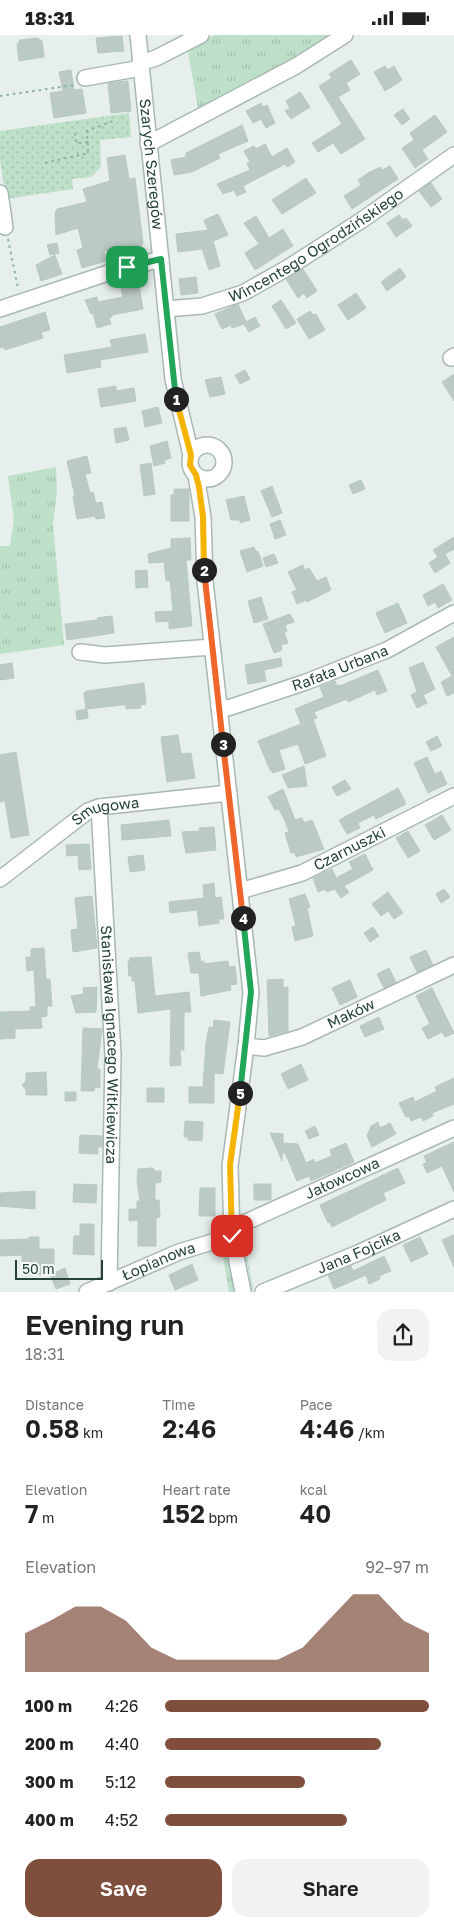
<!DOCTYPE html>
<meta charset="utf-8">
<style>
:root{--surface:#fff;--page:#f2f2f2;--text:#222;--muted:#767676;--accent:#804e3d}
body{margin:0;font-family:"Golos Text",sans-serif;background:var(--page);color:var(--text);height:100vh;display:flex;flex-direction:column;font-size:19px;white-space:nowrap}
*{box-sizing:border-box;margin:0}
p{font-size:16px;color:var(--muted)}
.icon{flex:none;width:28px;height:28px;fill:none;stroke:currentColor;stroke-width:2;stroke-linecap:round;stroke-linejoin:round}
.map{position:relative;height:1257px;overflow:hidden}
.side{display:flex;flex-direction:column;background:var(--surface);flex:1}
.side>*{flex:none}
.scale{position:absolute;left:15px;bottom:12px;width:88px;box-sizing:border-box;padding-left:5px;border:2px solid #24423a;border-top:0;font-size:14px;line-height:18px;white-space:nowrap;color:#24423a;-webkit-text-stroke:4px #f7fbf9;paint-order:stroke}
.pin{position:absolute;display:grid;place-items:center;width:42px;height:42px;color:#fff;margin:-21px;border-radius:10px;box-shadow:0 2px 8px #0006}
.km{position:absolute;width:25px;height:25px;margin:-12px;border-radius:50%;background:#222;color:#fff;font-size:14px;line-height:25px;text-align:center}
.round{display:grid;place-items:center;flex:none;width:52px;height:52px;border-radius:15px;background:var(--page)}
.overview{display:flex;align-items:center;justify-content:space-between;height:85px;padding:0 25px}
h1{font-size:28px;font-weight:600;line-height:38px}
.metrics{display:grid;grid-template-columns:repeat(3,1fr);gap:8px;height:85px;padding:5px 25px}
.metrics div{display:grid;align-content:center}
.metrics b{font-size:25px;font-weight:600}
.metrics small{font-size:14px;font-weight:400}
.metrics p{font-size:14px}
.chart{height:140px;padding:10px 25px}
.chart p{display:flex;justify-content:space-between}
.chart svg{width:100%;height:90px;margin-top:5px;fill:var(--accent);opacity:.7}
.action{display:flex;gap:10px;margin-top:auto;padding:10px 25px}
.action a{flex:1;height:58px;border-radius:15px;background:var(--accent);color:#fff;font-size:20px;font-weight:600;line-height:58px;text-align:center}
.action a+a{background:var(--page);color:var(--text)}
ul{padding:0 25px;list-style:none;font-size:16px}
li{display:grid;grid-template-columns:80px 60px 1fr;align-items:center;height:38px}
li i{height:12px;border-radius:6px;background:var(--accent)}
.status{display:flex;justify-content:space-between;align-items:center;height:35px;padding:0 25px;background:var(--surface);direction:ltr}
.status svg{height:14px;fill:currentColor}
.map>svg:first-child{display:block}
.grass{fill:url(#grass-tufts)}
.park{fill:url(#park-dots)}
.building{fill:#bbcac4;stroke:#b8c9c2}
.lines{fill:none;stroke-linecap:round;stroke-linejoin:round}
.minor-casing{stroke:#a8b8b2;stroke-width:18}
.path{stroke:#86b3a5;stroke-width:2;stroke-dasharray:2.5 4;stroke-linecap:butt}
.minor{stroke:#fff;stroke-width:15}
.split-1-casing{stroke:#fff;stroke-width:10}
.split-2-casing{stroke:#fff;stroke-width:10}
.split-3-casing{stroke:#fff;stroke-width:10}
.split-4-casing{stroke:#fff;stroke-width:10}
.split-5-casing{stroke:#fff;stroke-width:10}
.split-6-casing{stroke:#fff;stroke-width:10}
.split-1{stroke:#22a559;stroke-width:6}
.split-2{stroke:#f5b400;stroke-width:6}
.split-3{stroke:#f0652b;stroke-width:6}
.split-4{stroke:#f0652b;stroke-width:6}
.split-5{stroke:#22a559;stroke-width:6}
.split-6{stroke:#f5b400;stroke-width:6}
.labels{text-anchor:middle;stroke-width:5;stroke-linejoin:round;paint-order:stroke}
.street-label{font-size:15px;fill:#24423a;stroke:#f7fbf9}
</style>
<div class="status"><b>18:31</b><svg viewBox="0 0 49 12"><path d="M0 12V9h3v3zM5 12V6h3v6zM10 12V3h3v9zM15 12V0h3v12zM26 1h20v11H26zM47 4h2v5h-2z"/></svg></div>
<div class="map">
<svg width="454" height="1257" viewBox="0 0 454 1257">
<defs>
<pattern id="grass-tufts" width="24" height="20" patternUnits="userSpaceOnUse" patternTransform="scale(1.25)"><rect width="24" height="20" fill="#bfe0c8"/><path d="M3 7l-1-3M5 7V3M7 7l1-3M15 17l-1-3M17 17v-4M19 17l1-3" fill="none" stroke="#a4c1ad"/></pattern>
<pattern id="park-dots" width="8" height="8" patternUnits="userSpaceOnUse" patternTransform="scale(1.25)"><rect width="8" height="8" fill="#bfe0c8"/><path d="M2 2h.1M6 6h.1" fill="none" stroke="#a4c1ad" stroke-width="1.8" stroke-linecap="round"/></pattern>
</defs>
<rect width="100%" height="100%" fill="#e6efeb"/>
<path class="grass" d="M214,0H332L294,25L198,74L188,17Z
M56,432L57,457L53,489L64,610L0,619V511H10L14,484L8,441Z
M243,1197L253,1254V1256L249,1254L247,1249L250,1244L247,1227L242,1224L241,1219L245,1216V1212L240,1211V1202Z
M221,1210L225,1211L229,1219L237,1257H229Z"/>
<path class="park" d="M129,78L131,102L100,105L101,132L91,142L72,144L73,154L6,164L0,124V96Z"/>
<path class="building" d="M122,1L124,16L98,18L96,3Z
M37,3L42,6L44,22L19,26L17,10L20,5Z
M351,25L360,39L346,48L350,55L338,62L365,104L341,119L333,108L318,117L312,108L342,89L319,51L332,43L329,39Z
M385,31L388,35L394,31L402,45L385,56L374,37Z
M71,35L74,55L82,54L86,78L54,83L50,58L63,56L59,37Z
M128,46L131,76L111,78L108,48Z
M300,57L310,72L291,84L285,76L290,73L286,66Z
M261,68L263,72L267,70L275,88L266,93L261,84L253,88L246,76Z
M403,74L410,84L402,90L394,80Z
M435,80L447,97L422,115L428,124L415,133L402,113L414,105L410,98Z
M242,90L248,106L218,119L220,123L192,137L174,140L171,125L186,122V118Z
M265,109L272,122L287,113L295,127L287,132L285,129L243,151L246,157L237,161L234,155L223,159L217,149L250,135L247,128L250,127L244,116L254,111L256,114Z
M125,120L129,144L135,143L143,208L140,212L104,216L106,226L82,233L77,215L83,213L78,193L56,200L55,178L57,174L87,167L83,154L110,146L107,123Z
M390,131L398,144L352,174L344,161L361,150L358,145L368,138L380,132L382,135Z
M306,143L316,158L282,179L272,165Z
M431,148L442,164L431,172L419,156Z
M218,179L228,200L213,206L220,231L209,235L202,214L178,217L176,199L208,195L204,185Z
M399,180L403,185L406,183L412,191L396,202L387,188Z
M256,181L269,203L283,194L293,211L255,235L245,218L259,209L244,188Z
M57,208L59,218L50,220L47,210Z
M55,220L62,239L41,246L36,230Z
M400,233L406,242L387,256L381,247Z
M303,234L317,256L307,263L304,258L298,263L286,244Z
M196,242L198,258L181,260L179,244Z
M138,246L143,274L112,280V282L109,283L111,289L97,293L93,278L91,279L85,265L97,262L98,267L123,262L120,249Z
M356,258L366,273L348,285L338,270Z
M281,265L296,288L286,294L272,271Z
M238,269L246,287L255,282L260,291L249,297L244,289L232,293L231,290L222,294L215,279Z
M310,276L313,280L316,279L325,295L309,304L297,284Z
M45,277L50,295L41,297L43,303L5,315L4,312L0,313V292Z
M145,299L148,317L100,325L101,332L67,338L64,320L112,312L110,305Z
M245,335L250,344L240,349L235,340Z
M454,339V366L442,347Z
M221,342L225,359L210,362L205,345Z
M116,351V356L134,353L136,366L101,372L98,354Z
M158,372L162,388L145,392L142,376Z
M126,392L129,405L116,408L114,394Z
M167,406L171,423L164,425L165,428L154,431L150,411Z
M87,421L91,438L85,439L90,458L93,457L96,468L102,467L105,483L96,484L95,481L77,484L73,461H75L67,426Z
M151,428L155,459L144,461L140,430Z
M361,445L365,454L353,459L349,450Z
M272,451L282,478L272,482L261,456Z
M174,454H189V486H171V460H174Z
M244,461L250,485L240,488V485H231L226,465Z
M280,485L286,500L275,504L270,489Z
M454,502V514L445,519L450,528L435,538L429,528L438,522L433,515Z
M190,503L191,525H186L192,591L169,594V586L156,587L155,577L173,576L170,545L166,546L164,527L149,528L148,519L171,513V504Z
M254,512L256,517L258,516L263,531L247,537L240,516Z
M274,519L278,528L266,532L263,523Z
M303,530L305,535L309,533L317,546L326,542L331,555L307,567L306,565L297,569L292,557L297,555L288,537Z
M147,535L148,552L136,553L135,536Z
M443,549L452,565L438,573L435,567L428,571L423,560Z
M261,562L268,584L254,588L248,566Z
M398,568L407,588L385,598L376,578Z
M290,579L294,587L285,590L287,596L284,598L288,608L281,610L282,615L274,618L263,589Z
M112,581L114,598L67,605L65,589L98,585L97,583Z
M454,602V658L447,661L441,647L452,641L436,612Z
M281,623L282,631L264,635L266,646L248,649L245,630Z
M423,627L435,654L423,660L427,668L417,673L411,660L417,657L409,633Z
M12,628L14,643L0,645V630Z
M378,635L387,656L377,660L375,655L348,667L347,664L314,677L317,683L313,684L326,721L305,729L298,709L279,715L285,734L273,738L270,735L258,706L301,689L295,674L324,662L320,652L335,646L337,651L342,650Z
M144,648L146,669L140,670L141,673L126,674V670H121L86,674L84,658L87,656Z
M87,674L88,683L77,685L76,676Z
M178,700L181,719L191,718L195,743L167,747L161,702Z
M437,701L442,711L431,716L426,707Z
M16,717L29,800L11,803L5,766L0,767V720Z
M427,722L435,739L441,736L447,749L428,758L414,728Z
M304,731L307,751L288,753L282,740Z
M345,745L351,754L337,761L332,752Z
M398,753L406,769L376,784L374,780L358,788L360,793L347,799L339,785Z
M283,754L295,785L302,783L304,788L312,785L324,814L296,822L295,817L291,818L285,798L289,797L285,786L279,774L275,775L268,762Z
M442,780L451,795L434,805L425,790Z
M169,785L171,801L122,805L121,790Z
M214,792L216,815L186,818L182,797L200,796L199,793Z
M408,796L420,816L408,823L396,803Z
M89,809L91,834L79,835L78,820L67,821L66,810Z
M365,819L373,835L344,851L349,857L341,863L335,854L327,857L325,854L318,857L313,843L332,834L336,843L353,834L349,827Z
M143,820L145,835L130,837L128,822Z
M214,848L215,863L221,862L224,884H219V888L199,891L197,875L170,878L169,867L204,863L203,850Z
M444,854L450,862L441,868L436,859Z
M388,857L403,878L394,884L388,876L381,881L372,869Z
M305,859L310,872L307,873L313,901L295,906L292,892L296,891L289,864Z
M92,861L97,913L73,917L71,895L78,894L75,863Z
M373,892L379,901L370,907L364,898Z
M44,913L46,944H50L52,971H47V981L41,982L42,993L15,994V1003L0,1004V977L30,976V972H36L34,935L27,936L26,922H31V914Z
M426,915L433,930L417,937L410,922Z
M199,917L201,927L204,926V929L228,926L229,932L235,931L237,949L230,950L231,955L201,961L199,938H191L188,918Z
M151,922L155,961L189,957L191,977H184V1015H180L181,1030L170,1031L171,974L138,978L135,946H132V941H129L128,929L130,923Z
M389,933L396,947L384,953L377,939Z
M283,944V953L288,952V996L269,1001L267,945Z
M350,945L357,962L340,970L332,953Z
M97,952L96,977L76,978L71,961L84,959L83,953Z
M432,953L454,998L445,1002L442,997L428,1004L422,993L430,989L416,961Z
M379,982L384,994L365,1002L360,991Z
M214,985L230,987L223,1039L214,1038V1068H189V1052H203L206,1008L209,992L213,993Z
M83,993L102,994L97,1034H100V1053L95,1052L94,1056H81Z
M301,1029L308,1045L288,1054L281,1039Z
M46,1037L47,1060H26V1055L22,1050L26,1046V1038Z
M454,1043V1069L432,1078L433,1081L423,1086L421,1082L411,1086L409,1081L406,1082L399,1068L413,1062L415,1067L437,1056L435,1052Z
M147,1053H164V1067H147Z
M65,1057H76V1066H65Z
M185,1086L203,1087L202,1106L188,1105V1102H184Z
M378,1087L380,1093L390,1088L396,1099L372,1112L367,1101L371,1091Z
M315,1091L319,1100L309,1104L305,1096Z
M270,1098L283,1099V1108L298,1109L306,1128L314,1124L315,1128L332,1121L330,1115L346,1108L354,1127L311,1146L309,1141L297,1146L285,1118H282V1126Z
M80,1100L102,1101V1112H98V1119L79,1118Z
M454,1107V1157L442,1131L427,1138L423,1129L427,1128L424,1121Z
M153,1133L155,1136H161V1147L155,1148V1165H159L160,1182L156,1183V1211H138V1185L129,1186V1174H137V1166H140L137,1145L138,1134Z
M398,1133L405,1148L383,1158L386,1165L332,1192L330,1187L328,1188L320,1170Z
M74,1149L97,1150L96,1168L73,1167Z
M254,1149H271V1165H254Z
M200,1153H215V1181H199Z
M35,1156V1174L0,1171V1158Z
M80,1189H94V1220L73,1219L74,1201H80Z
M454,1200V1232L442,1205Z
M29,1202H39V1214H54V1238L65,1233L70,1249L56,1254L50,1239L22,1240V1220L0,1221V1205L29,1204Z
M420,1202L428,1219L411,1227L403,1210Z
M384,1221L391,1236L379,1241L380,1244L369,1249L366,1240L334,1254L328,1240L351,1231L353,1236Z
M192,1229L198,1245L175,1255L169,1240Z"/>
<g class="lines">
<g class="minor-casing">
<g id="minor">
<path id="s1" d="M138,0L173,344L191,420"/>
<path d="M140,28L156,23L201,0"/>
<path d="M85,43L141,33"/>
<path d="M148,109L296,31L345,0"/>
<path d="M0,158L5,192"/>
<path d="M0,274L108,238L161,224"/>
<path id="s2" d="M166,274L202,271L243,258L289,232L362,185L454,120"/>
<path d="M451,323L454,321"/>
<circle cx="207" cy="427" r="17"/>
<path d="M196,440L203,482L205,546L251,957L246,1011L230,1131L232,1201L243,1257"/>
<path d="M80,617L105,620L212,612"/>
<path id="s3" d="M219,672L228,673L306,647L387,615L454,578"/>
<path id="s4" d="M99,772L113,1020L109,1248"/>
<path id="s5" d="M0,844L88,776L99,772L229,758"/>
<path id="s6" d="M240,856L302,838L454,761"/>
<path id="s7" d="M246,1011L264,1013L302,1002L454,930"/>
<path id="s8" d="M231,1190L244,1188L454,1093"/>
<path id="s9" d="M87,1257L179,1217L232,1201"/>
<path id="s10" d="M263,1257L358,1218L454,1174"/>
</g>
</g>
<path class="path" d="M0,61L74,50
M75,98L76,108L88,107
M45,128L88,118L87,96L113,86
M8,204L18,253"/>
<use href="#minor" class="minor"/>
</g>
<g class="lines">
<g class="split-1-casing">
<path id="split-1" d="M127,232L161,224L176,364"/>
</g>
<g class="split-2-casing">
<path id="split-2" d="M176,364L191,420L190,430L196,440L199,452L203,482L204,535"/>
</g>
<g class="split-3-casing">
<path id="split-3" d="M204,535L223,709"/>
</g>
<g class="split-4-casing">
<path id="split-4" d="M223,709L243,883"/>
</g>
<g class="split-5-casing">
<path id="split-5" d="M240,1058L251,957L243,883"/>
</g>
<g class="split-6-casing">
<path id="split-6" d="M232,1201L230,1130L240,1058"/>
</g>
<use href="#split-1" class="split-1"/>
<use href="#split-2" class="split-2"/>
<use href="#split-3" class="split-3"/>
<use href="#split-4" class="split-4"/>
<use href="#split-5" class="split-5"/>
<use href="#split-6" class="split-6"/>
</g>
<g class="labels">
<g class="street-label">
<text dy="5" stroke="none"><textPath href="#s1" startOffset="130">Szarych Szeregów</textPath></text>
<text dy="5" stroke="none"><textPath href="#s2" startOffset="166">Wincentego Ogrodzińskiego</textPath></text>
<text dy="5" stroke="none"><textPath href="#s3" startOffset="128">Rafała Urbana</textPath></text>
<text dy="5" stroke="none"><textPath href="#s5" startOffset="128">Smugowa</textPath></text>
<text dy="5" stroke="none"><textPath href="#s6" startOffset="118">Czarnuszki</textPath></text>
<text dy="5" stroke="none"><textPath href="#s7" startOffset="112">Maków</textPath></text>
<text dy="5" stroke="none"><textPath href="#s4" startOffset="238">Stanisława Ignacego Witkiewicza</textPath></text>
<text dy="5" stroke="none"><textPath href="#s8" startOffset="121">Jałowcowa</textPath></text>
<text dy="5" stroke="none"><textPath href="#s10" startOffset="104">Jana Fojcika</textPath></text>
<text dy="5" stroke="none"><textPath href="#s9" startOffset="78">Łopianowa</textPath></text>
</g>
</g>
</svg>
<div class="scale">50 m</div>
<div class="pin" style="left:127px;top:232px;background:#1e9e55"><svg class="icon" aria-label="arrive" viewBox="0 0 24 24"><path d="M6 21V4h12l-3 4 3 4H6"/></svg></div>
<div class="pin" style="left:232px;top:1201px;background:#d93025"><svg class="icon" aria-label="check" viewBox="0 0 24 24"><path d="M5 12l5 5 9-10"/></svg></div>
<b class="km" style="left:176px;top:364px">1</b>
<b class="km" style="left:204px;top:535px">2</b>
<b class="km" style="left:223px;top:709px">3</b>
<b class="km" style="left:243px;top:883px">4</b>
<b class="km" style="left:240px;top:1058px">5</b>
</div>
<section class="side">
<div class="overview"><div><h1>Evening run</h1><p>18:31</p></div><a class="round"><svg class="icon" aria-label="share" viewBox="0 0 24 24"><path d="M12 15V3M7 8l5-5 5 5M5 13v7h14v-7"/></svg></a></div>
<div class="metrics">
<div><p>Distance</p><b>0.58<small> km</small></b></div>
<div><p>Time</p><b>2:46</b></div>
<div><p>Pace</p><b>4:46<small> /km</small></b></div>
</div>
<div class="metrics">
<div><p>Elevation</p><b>7<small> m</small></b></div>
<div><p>Heart rate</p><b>152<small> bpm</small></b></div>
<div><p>kcal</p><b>40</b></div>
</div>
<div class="chart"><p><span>Elevation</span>92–97 m</p>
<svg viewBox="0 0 160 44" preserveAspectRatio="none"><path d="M0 44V25L10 19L20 12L30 12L40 19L50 32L60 38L70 38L80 38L90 38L100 38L110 32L120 19L130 6L140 6L150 19L160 25V44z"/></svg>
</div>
<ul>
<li><b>100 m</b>4:26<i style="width:100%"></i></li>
<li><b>200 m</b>4:40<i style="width:82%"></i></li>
<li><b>300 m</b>5:12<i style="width:53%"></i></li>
<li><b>400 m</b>4:52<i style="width:69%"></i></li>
</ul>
<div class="action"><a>Save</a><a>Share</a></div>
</section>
